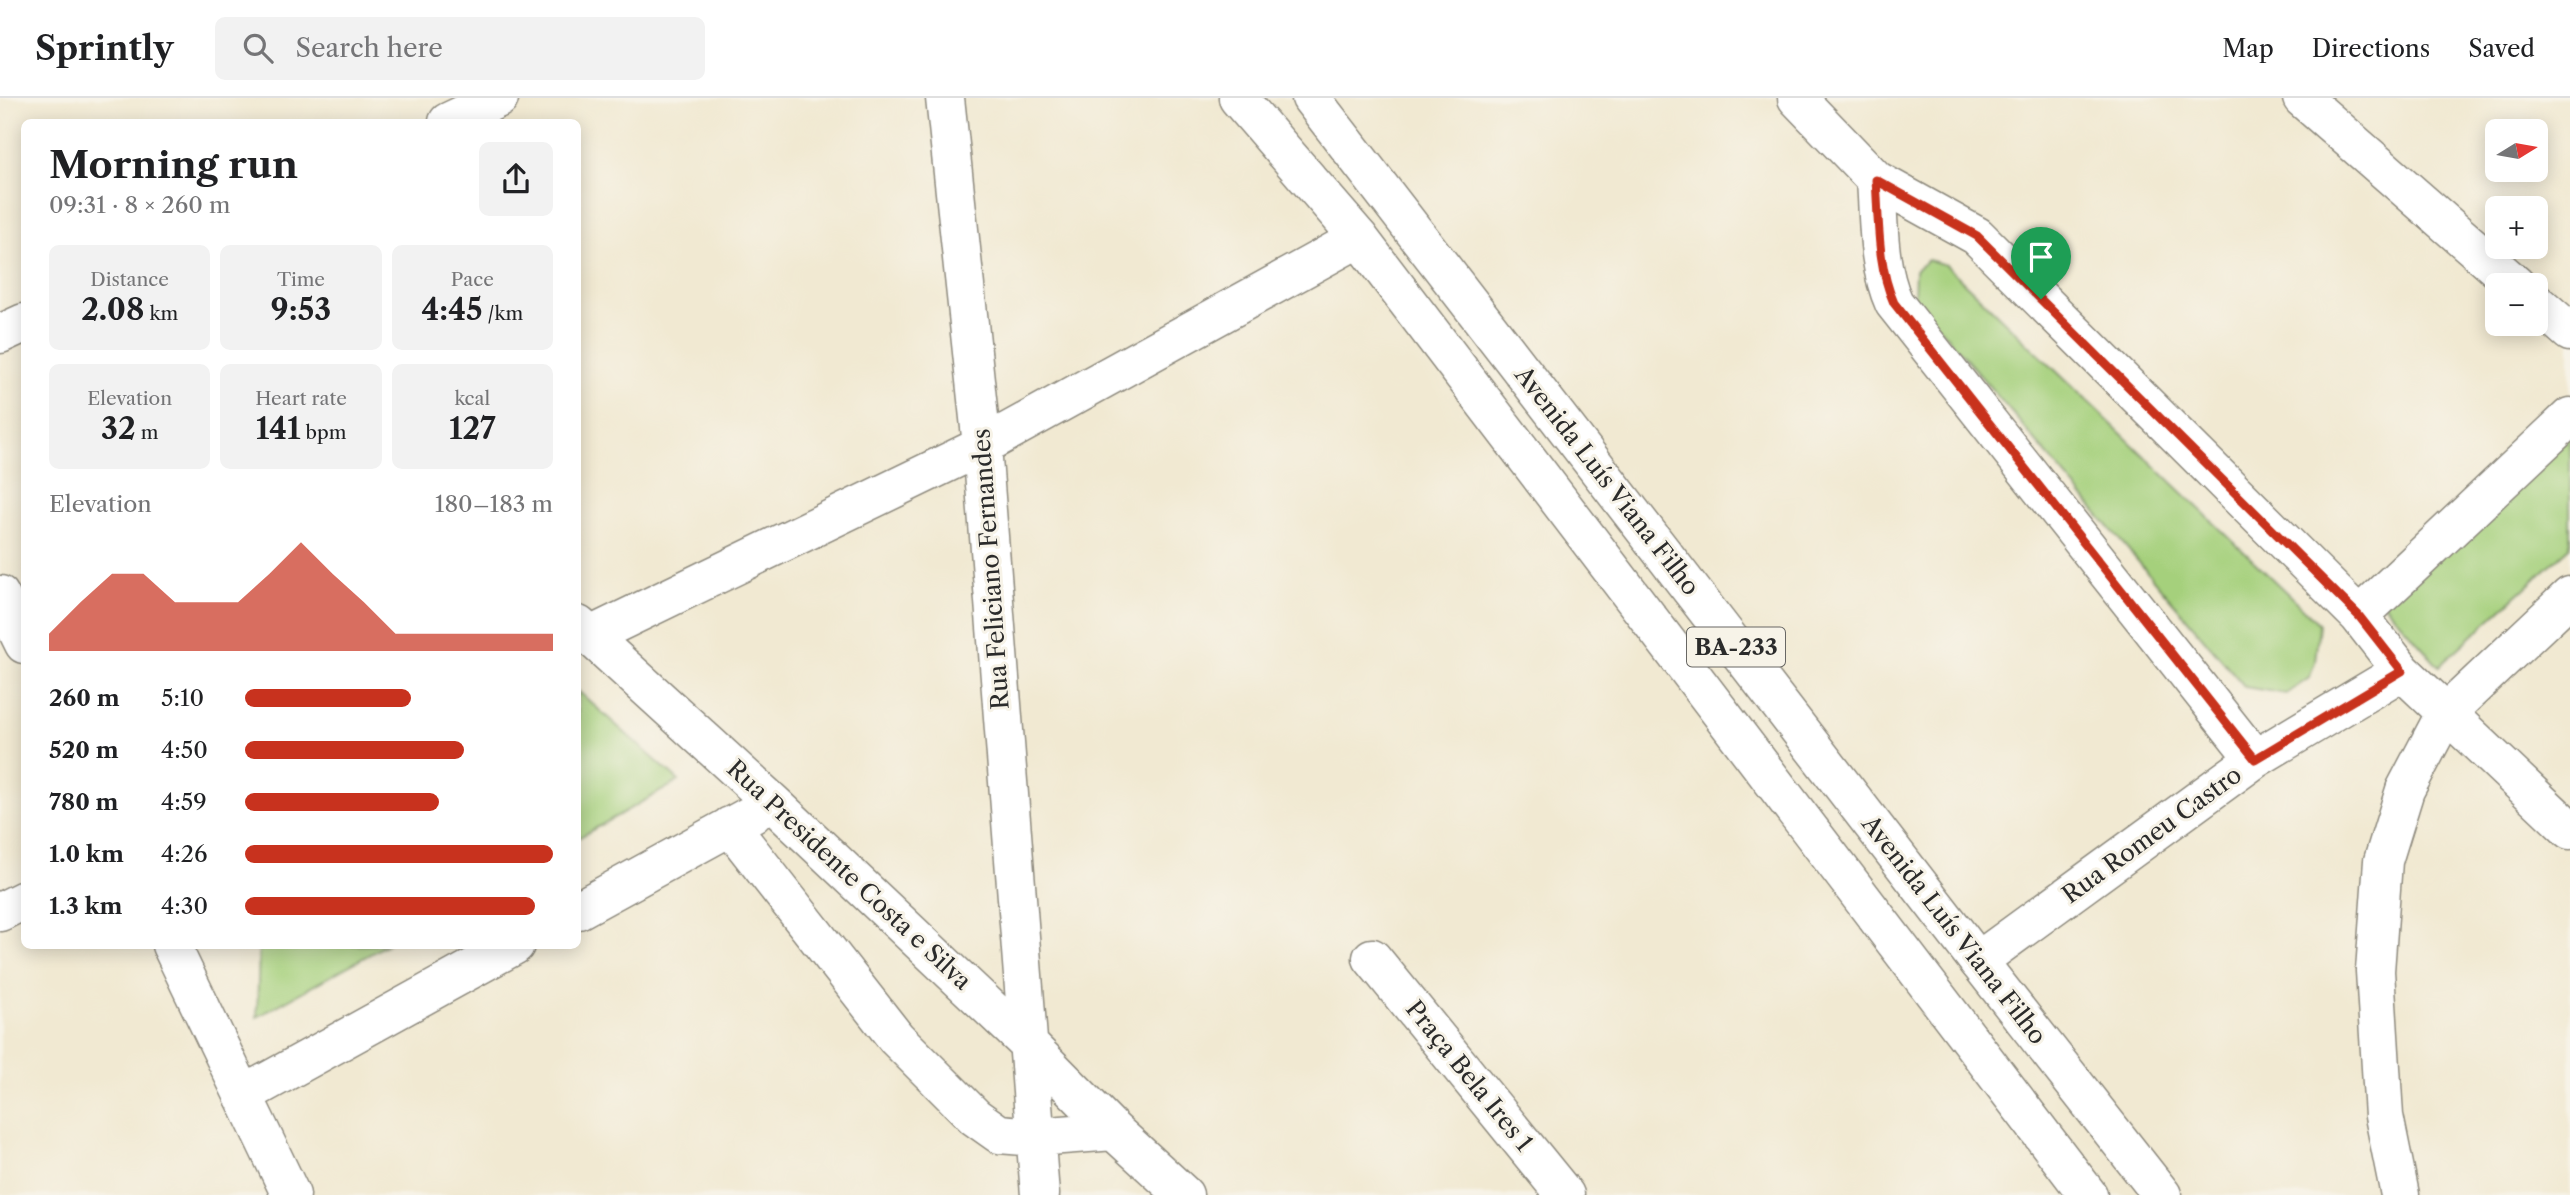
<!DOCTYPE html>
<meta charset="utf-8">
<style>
:root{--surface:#fff;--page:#f2f2f2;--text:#202124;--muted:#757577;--line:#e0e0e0;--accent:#c8321e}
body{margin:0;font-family:"Libre Caslon Text",serif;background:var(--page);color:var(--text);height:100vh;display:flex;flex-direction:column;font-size:26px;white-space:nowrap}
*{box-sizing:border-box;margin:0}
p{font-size:23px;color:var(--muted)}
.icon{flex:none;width:38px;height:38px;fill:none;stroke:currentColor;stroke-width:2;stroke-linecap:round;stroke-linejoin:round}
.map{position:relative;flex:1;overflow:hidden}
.side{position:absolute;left:21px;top:21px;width:560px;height:830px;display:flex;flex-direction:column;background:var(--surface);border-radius:10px;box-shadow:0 4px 18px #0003}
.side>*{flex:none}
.needle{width:46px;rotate:79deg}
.buttons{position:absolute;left:2485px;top:21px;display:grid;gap:14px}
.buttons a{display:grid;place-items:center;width:63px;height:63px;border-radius:10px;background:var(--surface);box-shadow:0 4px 18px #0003;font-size:35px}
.pin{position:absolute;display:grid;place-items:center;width:60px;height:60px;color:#fff;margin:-72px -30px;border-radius:50% 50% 50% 0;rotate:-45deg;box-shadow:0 0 7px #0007}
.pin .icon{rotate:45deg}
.round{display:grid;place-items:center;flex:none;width:74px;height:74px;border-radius:10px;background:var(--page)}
.head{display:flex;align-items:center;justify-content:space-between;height:119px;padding:0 28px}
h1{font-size:38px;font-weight:800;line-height:52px}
.metrics{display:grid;grid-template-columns:repeat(3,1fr);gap:10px;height:119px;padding:7px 28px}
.metrics div{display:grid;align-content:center;border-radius:10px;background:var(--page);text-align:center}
.metrics b{font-size:30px;font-weight:800}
.metrics small{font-size:19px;font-weight:400}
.metrics p{font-size:19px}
.chart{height:196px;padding:14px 28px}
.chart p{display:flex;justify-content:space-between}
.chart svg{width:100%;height:126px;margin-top:7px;fill:var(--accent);opacity:.7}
ul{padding:0 28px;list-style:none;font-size:23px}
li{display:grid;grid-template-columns:112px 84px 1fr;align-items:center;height:52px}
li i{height:18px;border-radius:9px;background:var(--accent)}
header{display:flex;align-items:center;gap:42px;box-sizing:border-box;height:98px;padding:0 35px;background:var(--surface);border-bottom:2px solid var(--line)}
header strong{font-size:33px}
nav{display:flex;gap:38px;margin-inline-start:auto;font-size:24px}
.search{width:490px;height:63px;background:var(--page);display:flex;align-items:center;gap:18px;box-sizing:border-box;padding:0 24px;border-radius:10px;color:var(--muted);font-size:26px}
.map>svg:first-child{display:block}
.green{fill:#a5d07c;stroke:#687e54;stroke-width:2}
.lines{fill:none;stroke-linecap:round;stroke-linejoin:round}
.street-casing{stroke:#8e8a7e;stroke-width:41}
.secondary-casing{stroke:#8e8a7e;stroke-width:41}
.primary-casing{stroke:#8e8a7e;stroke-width:41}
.street{stroke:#fff;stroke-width:38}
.secondary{stroke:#fff;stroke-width:38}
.primary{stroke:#fff;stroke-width:38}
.route-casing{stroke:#fff;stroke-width:14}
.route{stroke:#c8321e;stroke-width:9}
.labels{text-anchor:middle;stroke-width:6;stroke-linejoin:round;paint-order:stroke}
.shield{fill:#f7f3e8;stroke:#686764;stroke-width:2}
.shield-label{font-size:23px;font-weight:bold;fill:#2b2b2b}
.street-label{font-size:24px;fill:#2b2b2b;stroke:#f7f3e8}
</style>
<header>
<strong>Sprintly</strong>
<div class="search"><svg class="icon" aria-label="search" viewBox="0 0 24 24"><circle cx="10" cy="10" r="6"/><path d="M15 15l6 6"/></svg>Search here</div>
<nav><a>Map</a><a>Directions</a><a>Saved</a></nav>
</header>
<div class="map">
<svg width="2570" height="1097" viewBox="0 0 2570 1097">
<rect width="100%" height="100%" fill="#f7f3e8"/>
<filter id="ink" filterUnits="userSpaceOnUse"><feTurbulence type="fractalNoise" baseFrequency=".0143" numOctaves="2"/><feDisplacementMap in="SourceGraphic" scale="14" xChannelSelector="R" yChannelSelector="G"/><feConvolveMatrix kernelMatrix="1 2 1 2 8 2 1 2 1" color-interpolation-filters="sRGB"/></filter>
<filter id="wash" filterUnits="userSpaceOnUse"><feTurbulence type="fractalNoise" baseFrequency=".00686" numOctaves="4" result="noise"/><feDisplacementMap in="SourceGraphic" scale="28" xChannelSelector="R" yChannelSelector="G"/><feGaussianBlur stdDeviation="1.57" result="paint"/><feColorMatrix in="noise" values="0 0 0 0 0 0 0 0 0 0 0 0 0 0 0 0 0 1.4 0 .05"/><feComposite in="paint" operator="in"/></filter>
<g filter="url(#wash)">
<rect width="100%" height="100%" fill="#f1e9d2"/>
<path class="green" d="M1928,162L1946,167L2319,526L2315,564L2309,580L2286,596L2245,589L1914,200L1915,172Z
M2570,322V449L2439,568L2376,497Z
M578,593L679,683L578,740Z
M259,847H386L257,919Z"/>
</g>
<g filter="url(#ink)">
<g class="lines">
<g class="street-casing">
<path id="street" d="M945,0L982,348L1040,1097
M1797,0L1876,82L1977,138L2359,518L2402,573L2570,732
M2302,0L2516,187
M448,24L499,0
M1876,82C1879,123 1877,167 1894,205L2255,661
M2536,204L2570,234
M0,236L24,225
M2359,518L2570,319
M578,527L773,705L1026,944L1114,1033L1184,1097
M590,538L982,348L1359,140
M730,728L896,940L975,1019L999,1036L1036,1039L1114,1033
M578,812L753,716
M0,814L24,802
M1372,860L1565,1097
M1978,863L2255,661L2402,573
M291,1097L243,997L515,847
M2400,1097L2384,1018L2375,873L2383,763L2405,692L2445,616L2570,498"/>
</g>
<g class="secondary-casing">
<path id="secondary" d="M0,497L24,546
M171,847L243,997"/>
</g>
<g class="primary-casing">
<path id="primary" d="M1238,0L1359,140L2088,1097
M1311,0L1978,863L2162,1097"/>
</g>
<use href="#street" class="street"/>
<use href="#secondary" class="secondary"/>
<use href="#primary" class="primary"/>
</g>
</g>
<g class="lines" filter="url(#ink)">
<g class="route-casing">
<path id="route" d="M1876,82L1977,138L2359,518L2402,573L2255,661L1894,205C1877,167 1879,123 1876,82Z"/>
</g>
<use href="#route" class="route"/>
</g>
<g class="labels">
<rect class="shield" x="1687" y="529.5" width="98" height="39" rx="5"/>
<g class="shield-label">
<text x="1736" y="557">BA-233</text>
</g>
<g class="street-label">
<text transform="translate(1607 383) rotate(52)" y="8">Avenida Luís Viana Filho</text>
<text transform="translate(991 471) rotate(-94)" y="8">Rua Feliciano Fernandes</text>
<text transform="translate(2152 737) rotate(-36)" y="8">Rua Romeu Castro</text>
<text transform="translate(849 777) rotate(43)" y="8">Rua Presidente Costa e Silva</text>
<text transform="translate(1954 832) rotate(52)" y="8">Avenida Luís Viana Filho</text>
<text transform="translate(1469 978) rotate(51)" y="8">Praça Bela Ires 1</text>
</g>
</g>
</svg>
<div class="buttons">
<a><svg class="needle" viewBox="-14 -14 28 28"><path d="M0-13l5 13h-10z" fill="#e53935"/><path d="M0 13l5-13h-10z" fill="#757577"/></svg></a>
<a>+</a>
<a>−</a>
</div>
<div class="pin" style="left:2041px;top:201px;background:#1e9e55"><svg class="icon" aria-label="arrive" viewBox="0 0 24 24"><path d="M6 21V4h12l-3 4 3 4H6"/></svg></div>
<section class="side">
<div class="head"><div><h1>Morning run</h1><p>09:31 · 8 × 260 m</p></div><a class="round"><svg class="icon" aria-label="share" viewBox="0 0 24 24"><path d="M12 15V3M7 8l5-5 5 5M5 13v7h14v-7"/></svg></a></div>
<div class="metrics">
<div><p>Distance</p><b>2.08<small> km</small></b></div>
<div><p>Time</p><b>9:53</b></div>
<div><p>Pace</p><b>4:45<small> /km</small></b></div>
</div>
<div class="metrics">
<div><p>Elevation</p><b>32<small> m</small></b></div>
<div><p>Heart rate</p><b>141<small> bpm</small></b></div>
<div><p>kcal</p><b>127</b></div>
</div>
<div class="chart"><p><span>Elevation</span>180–183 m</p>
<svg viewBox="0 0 160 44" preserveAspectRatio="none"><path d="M0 44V38L10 27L20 17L30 17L40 27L50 27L60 27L70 17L80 6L90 17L100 27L110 38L120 38L130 38L140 38L150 38L160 38V44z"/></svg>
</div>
<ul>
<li><b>260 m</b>5:10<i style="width:54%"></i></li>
<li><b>520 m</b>4:50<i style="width:71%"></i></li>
<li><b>780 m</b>4:59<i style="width:63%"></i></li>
<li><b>1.0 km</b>4:26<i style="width:100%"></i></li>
<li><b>1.3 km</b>4:30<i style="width:94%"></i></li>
</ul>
</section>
</div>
